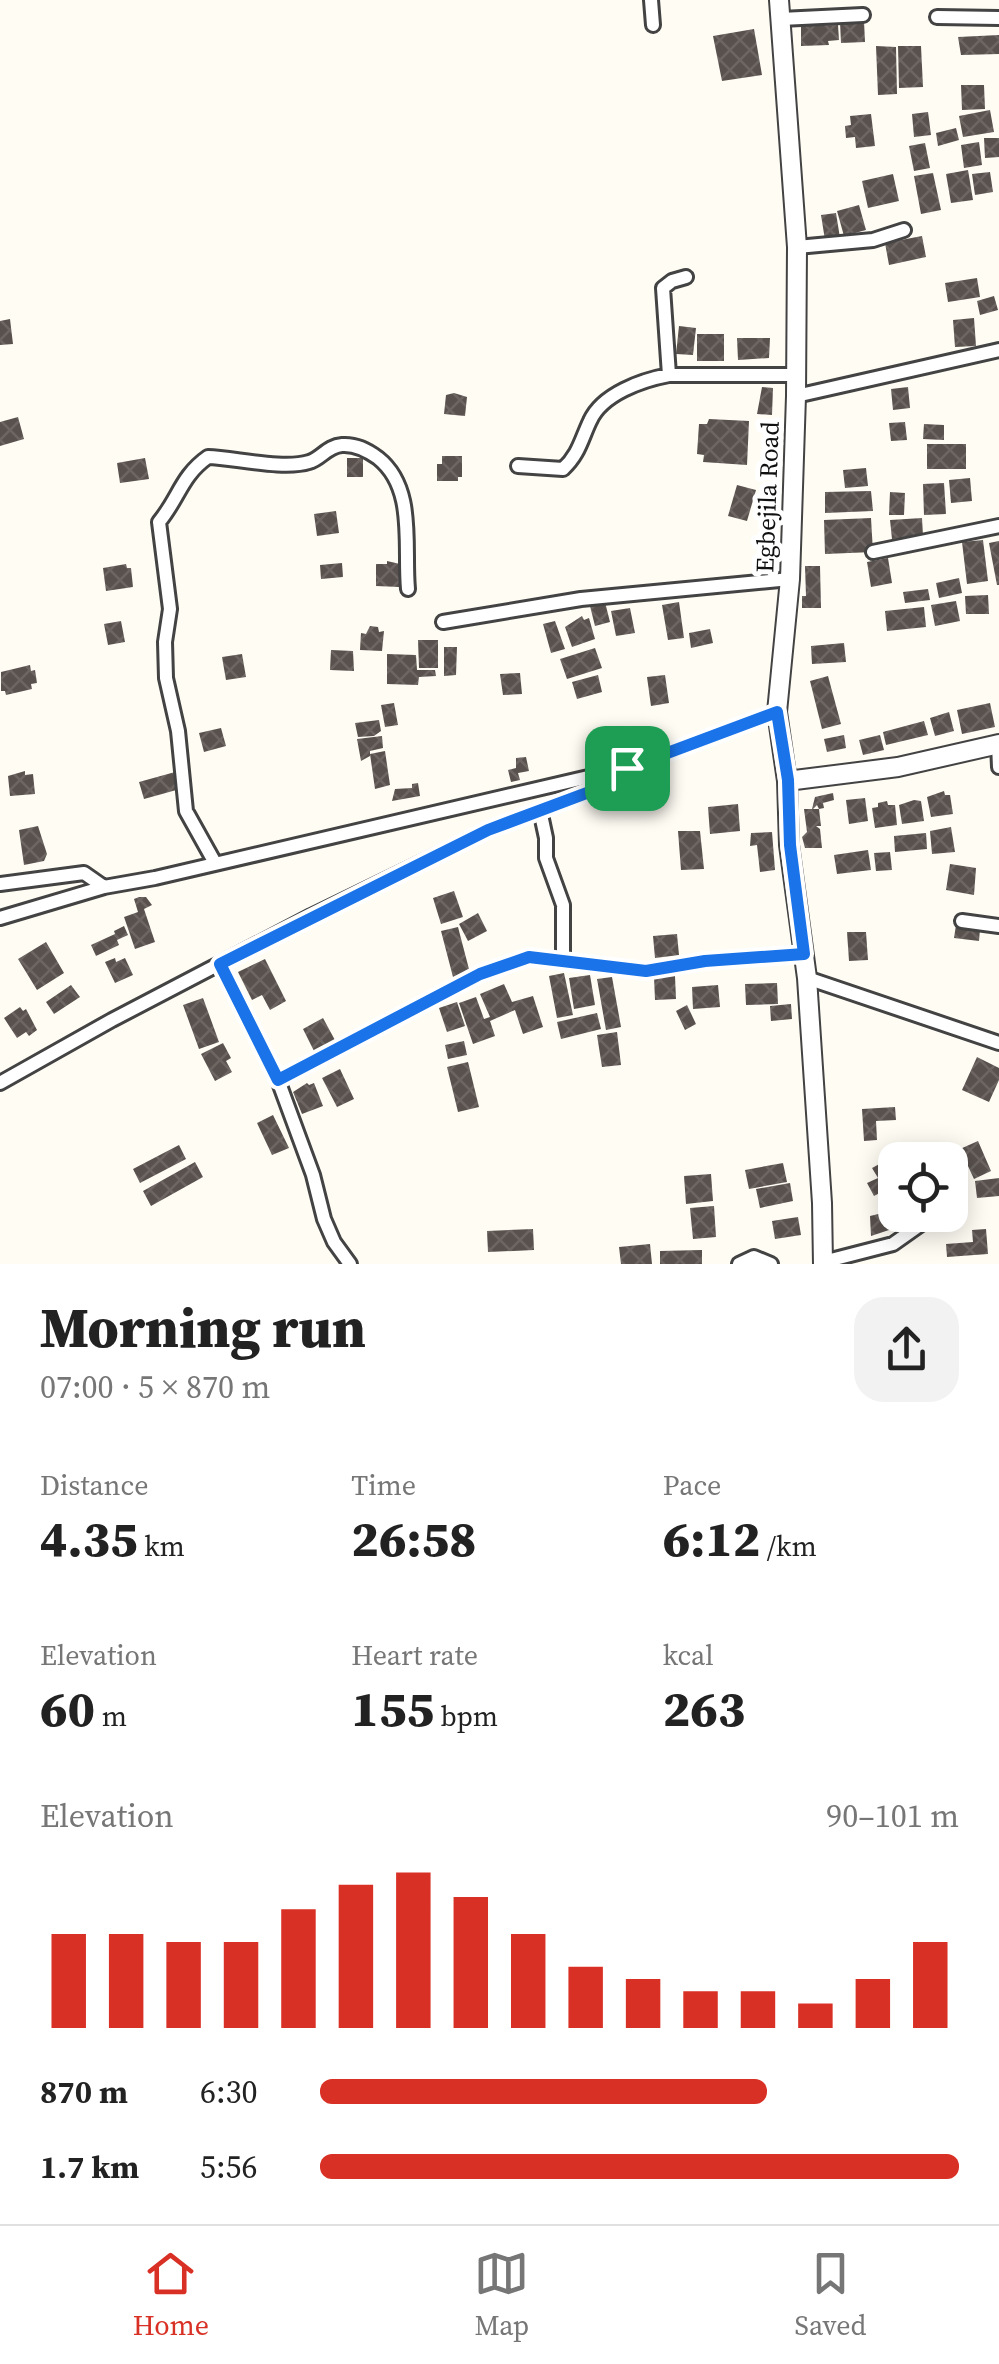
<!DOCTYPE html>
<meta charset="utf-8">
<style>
:root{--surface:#fff;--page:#f2f2f2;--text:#222;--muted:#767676;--line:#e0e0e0;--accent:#d93025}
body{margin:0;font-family:"Source Serif 4",serif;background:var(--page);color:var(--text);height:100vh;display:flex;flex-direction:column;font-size:38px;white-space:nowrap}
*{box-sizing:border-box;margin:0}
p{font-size:32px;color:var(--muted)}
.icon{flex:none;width:55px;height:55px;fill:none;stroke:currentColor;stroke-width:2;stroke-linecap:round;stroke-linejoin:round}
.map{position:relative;height:1264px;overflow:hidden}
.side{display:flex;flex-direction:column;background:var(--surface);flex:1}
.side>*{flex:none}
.controls{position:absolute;left:878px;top:1142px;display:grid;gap:20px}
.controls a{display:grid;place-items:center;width:90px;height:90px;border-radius:20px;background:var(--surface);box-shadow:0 5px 25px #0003;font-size:50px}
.pin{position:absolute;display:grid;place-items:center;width:85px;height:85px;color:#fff;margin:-42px;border-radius:20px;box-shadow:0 5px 15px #0006}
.round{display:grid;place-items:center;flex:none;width:105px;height:105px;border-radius:30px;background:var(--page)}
.head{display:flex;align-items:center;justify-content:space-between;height:170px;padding:0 40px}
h1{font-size:55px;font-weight:800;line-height:75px}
.figures{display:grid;grid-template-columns:repeat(3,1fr);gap:15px;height:170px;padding:10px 40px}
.figures div{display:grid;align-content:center}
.figures b{font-size:50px;font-weight:800}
.figures small{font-size:28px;font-weight:400}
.figures p{font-size:28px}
.chart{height:280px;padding:20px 40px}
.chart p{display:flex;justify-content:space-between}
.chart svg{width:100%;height:180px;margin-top:10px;stroke:var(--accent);stroke-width:6}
ul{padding:0 40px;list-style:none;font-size:32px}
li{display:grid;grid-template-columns:160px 120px 1fr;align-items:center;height:75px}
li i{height:25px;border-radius:12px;background:var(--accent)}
.tabs{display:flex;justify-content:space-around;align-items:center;height:140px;border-top:2px solid var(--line);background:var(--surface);font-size:28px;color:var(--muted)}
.tabs a{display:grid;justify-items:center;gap:5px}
.tabs .current{color:var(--accent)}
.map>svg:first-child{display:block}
.building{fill:url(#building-cross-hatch)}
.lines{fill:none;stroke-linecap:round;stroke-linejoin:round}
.minor-casing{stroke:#434343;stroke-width:18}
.tertiary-casing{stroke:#434343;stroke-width:22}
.minor{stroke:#fff;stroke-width:12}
.tertiary{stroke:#fff;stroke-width:18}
.route-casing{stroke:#fff;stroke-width:20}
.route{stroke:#1a73e8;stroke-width:12}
.labels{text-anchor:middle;stroke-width:10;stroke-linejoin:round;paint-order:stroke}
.street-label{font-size:25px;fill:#101010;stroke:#fff}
</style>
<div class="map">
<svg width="999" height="1264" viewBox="0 0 999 1264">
<defs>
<pattern id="building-cross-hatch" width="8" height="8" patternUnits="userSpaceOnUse" patternTransform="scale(2.5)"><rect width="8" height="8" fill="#59514d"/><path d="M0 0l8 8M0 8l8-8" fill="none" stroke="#6c6562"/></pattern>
</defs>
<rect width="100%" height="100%" fill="#fffcf4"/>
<path class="building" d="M864,21L865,42L841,43L840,22Z
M838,25L839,40L828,41L829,45L801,46V26Z
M754,29L762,75L722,81L713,36Z
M999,35V54L961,55L958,37Z
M876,46L896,47L897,94L878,95Z
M898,46H921L923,87L899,88Z
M961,85H984L985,109L962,110Z
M990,110L994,132L963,137L959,116Z
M928,112L931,135L914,137L912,114Z
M871,114L875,146L856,148L855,137L846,138L845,126L851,125L850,116Z
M956,128L959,140L938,146L936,133Z
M984,138H999V157L985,158Z
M979,142L982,165L964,168L961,145Z
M925,143L930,168L914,171L909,146Z
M968,170L973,200L951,203L946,174Z
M990,172L993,192L975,195L972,174Z
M933,173L941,210L921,214L914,176Z
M893,174L899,201L868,208L862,181Z
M859,205L866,230L844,236L837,211Z
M836,213L840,238L825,240L821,215Z
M922,236L926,257L889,265L885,243Z
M977,278L980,297L948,302L945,283Z
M994,296L998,310L980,315L977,301Z
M974,318L976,346L955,347L953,320Z
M10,319L13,344L0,345V321Z
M679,326L696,328L693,355L676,354Z
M697,334H724V361H697Z
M737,338H770L769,358L738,360Z
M762,387L773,388L772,415L757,414Z
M908,387L910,408L893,410L891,389Z
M454,393L467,397L465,416L444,414L446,395Z
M18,417L24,439L0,446V422Z
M709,419L749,421L747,465L703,462L704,455L697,454L699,424H707Z
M905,422L907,440L891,441L889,423Z
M924,424L944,425V440L923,439Z
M927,444H966V469H927Z
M442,456H462V477H458V481H437V464H442Z
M145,458L149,479L120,483L117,463Z
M347,458H363V477H347Z
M866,468L868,486L845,488L843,470Z
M970,478L972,501L951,503L949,480Z
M944,483L946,514L924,515L923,484Z
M737,485L756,490L747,521L728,516Z
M871,491L873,511L825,513V492Z
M890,492L905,493L904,515H889Z
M759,497L772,498V518H759Z
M336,511L339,533L317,536L314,514Z
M871,518L873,552L825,554L824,520Z
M922,518L923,536L892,539L890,520Z
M983,540L988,581L967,584L962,542Z
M999,541V585H997L989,543Z
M888,558L892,583L871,587L867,562Z
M387,561L400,564L399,587L376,586V564H387Z
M342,563L343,577L321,579L320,565Z
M126,564L127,568H131L133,587L106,591L103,568Z
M805,566H820L821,608H802V596H806Z
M959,578L962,593L939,598L936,583Z
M928,589L930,600L905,603L903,592Z
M988,595L989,614H966L965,596Z
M956,601L960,621L935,626L931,605Z
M605,602L610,622L595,626L590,606Z
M679,602L684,638L668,640L662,605Z
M924,607L926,627L887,631L885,611Z
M630,608L635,633L616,636L611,611Z
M582,616L584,620L589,618L595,639L572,647L565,627Z
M121,621L125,642L108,645L104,624Z
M555,621L565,649L551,653L543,624Z
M370,626L378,627L379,632L384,631L382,651L360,650L361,633L366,634Z
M710,629L713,643L691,648L689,633Z
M418,640H438V668H419Z
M844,643L846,662L812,664L811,646Z
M444,647H457L456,675L444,676Z
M595,648L602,668L567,679L560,659Z
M331,650L353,651L354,671L330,670Z
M242,654L246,677L226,680L222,657Z
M387,654L416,655L417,670H435L436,676L419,677L418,685L387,684Z
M30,665L31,671L35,670L37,683L31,684L32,689L6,695L5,691H1V672Z
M520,673L522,694L503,695L500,674Z
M598,675L602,692L577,699L572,682Z
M665,675L669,703L651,706L647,677Z
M828,676L841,724L822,729L810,681Z
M394,703L398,725L385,727L381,705Z
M990,703L995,727L962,734L957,710Z
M949,712L954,731L935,736L930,718Z
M379,720L381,731L374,736L358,737L355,723Z
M924,721L928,735L886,745L883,732Z
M221,728L226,746L204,752L199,733Z
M844,735L846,748L827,752L824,739Z
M880,735L884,750L863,755L859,740Z
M382,736L383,748L370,751V756L361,761L357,739Z
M385,751L390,785L375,789L370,754Z
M526,757L529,771L518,773L520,780L511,782L508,770L516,768V758Z
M25,771V775L33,774L35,794L10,796L8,776Z
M175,772L180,789L144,799L139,782Z
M418,783L420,796L392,801L395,789L412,788V784Z
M944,791L945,795H950L953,814L931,817L927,797Z
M833,793L834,800L823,803L824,808L819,809L817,805L813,809H819L821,826H816L820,829L822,848H805L802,837L807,832L804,809H812L815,797Z
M865,798L868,821L849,824L846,800Z
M914,800L921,801L924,821L902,824L899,805Z
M887,801L888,805H895L897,825L875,828L872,808L878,807V803Z
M738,804L740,831L710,834L708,807Z
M38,826L47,854L44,861L24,865L19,830Z
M951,827L955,852L932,854L930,831Z
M678,831H700L704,869L681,870Z
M772,832L775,870L760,872L757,845L750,846L751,833Z
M926,833L927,849L895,852L894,836Z
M868,850L871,870L837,874L834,855Z
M890,852L892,870L876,871L874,853Z
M950,864L976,868L974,895L946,890Z
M454,891L463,917L441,924L433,898Z
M139,897H146L152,905L144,909L155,942L135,949L124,917L138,912L134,899Z
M478,913L487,931L468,941L459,924Z
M956,925L980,929L979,941L954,938Z
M124,926L128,935L117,940L119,945L96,956L91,945L115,934L114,931Z
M458,927L470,973L453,977L441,931Z
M847,932H866L868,960L849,961Z
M677,934L679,955L655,958L653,936Z
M46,942L64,973L37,990L18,959Z
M115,958L116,962L125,958L133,975L115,983L105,962Z
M265,959L286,1001L270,1010L262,995L252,1000L238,972Z
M564,973L573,1015L557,1018L549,976Z
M590,975L595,1005L574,1009L569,978Z
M675,976L676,999L655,1000L654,977Z
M612,977L621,1027L606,1030L597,979Z
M777,983L778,1004L746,1005L745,984Z
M504,984L512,1002L533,996L543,1027L523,1034L515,1010L490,1021L495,1036L473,1044L459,1003L476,997L484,1019L490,1017L480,994Z
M71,985L80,997L54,1014L46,1002Z
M718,985L720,1007L693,1009L692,987Z
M203,998L219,1042L199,1049L183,1005Z
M457,1002L465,1026L447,1032L439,1008Z
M791,1004L792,1019L771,1021L770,1006Z
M687,1005L696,1024L685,1030L676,1011Z
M20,1007L23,1011L26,1009L37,1030L29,1036L26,1032L17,1038L4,1018Z
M597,1013L601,1029L561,1039L557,1022Z
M323,1018L336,1042L315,1053L303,1029Z
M617,1032L621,1065L602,1067L597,1035Z
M464,1041L467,1055L448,1059L445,1045Z
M223,1043L231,1058L226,1061L232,1072L215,1081L201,1054Z
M977,1057L999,1068V1080L989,1102L962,1090Z
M468,1062L479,1107L458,1112L447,1067Z
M340,1069L354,1099L337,1107L322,1078Z
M307,1083L309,1085L314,1083L323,1106L302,1114L293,1092Z
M895,1107L896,1120L876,1121L877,1140L864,1141L862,1109Z
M273,1115L289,1148L272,1155L257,1123Z
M978,1141L991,1171L974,1179L960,1149Z
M179,1145L186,1159L140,1183L133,1169Z
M894,1156L895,1185L874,1196L867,1183L878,1178L872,1168Z
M195,1162L203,1177L151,1206L143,1191Z
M783,1163L787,1182L749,1189L745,1170Z
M711,1174L713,1201L686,1204L684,1176Z
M999,1178V1196L977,1198L975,1181Z
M790,1183L793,1201L760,1208L756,1189Z
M714,1206L716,1237L693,1239L690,1208Z
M895,1210L898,1227L871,1236L870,1216Z
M798,1217L801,1235L775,1239L772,1221Z
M533,1229L534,1250L488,1252L487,1231Z
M986,1229L988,1254L947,1257L946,1244L973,1242L972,1230Z
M650,1244L652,1264H621L619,1247Z
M702,1250V1264H660V1251Z"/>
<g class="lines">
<g class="minor-casing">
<path id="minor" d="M651,0L653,25
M937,17L999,18
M781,19L863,15
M797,247L873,240L904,230
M686,277L672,281L663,288L669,375H797
M796,396L999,350
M518,466L563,469C579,454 581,440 590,421C602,394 642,380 669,375
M873,552L999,526
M443,622L581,599L790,579
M998,744L999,767
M540,810L546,838V858L563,905V960
M215,863L186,811L178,731L166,678L165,642L170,609L159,522C179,498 181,476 208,457C235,458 284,470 309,462C321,459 327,446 342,445C356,444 367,450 378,458C416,488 404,545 408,589
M0,884L84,873L104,887L155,878L627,768
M0,918L104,887
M962,921L999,926
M220,964L278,1080L313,1175L324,1219L334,1242L350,1264
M807,978L999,1043
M278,1080L480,974L529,957L646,971L705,961L804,954
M0,1083L112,1020L311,916L488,830L600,788L616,780L627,768L777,712
M950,1204L952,1203
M823,1262L893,1244L934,1215
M739,1264L754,1257L771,1264"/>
</g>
<g class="tertiary-casing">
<path id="tertiary" d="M779,0L797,247L796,396L790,579L777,712L787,781L789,845L807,978L822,1203L823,1264
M787,781L898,767L999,744"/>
</g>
<use href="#minor" class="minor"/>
<use href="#tertiary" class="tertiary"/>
</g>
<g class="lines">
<g class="route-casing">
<path id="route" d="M777,712L788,780L790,845L804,954L705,961L646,971L529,957L480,974L278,1080L220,964L488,830L600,788L616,780L627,768Z"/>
</g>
<use href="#route" class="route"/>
</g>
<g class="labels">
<g class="street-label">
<text transform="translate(767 497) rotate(-88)" y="9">Egbejila Road</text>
</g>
</g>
</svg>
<div class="controls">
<a><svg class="icon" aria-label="locate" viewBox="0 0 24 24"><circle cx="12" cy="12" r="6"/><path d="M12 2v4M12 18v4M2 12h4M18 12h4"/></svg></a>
</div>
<div class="pin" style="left:627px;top:768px;background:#1e9e55"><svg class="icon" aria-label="arrive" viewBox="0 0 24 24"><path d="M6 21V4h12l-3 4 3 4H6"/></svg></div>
</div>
<section class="side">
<div class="head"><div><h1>Morning run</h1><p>07:00 · 5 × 870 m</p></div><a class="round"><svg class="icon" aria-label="share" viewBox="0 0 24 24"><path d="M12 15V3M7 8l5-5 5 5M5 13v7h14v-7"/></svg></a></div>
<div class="figures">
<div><p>Distance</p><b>4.35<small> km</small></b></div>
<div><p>Time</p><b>26:58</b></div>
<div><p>Pace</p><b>6:12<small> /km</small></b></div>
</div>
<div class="figures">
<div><p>Elevation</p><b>60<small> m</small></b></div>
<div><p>Heart rate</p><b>155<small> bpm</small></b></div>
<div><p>kcal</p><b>263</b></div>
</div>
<div class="chart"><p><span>Elevation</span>90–101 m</p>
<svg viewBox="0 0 160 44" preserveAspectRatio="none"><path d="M5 44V21M15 44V21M25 44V23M35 44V23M45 44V15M55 44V9M65 44V6M75 44V12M85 44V21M95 44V29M105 44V32M115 44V35M125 44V35M135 44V38M145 44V32M155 44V23"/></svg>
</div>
<ul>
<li><b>870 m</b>6:30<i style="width:70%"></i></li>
<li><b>1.7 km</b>5:56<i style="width:100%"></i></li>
</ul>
</section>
<nav class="tabs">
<a class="current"><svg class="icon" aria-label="home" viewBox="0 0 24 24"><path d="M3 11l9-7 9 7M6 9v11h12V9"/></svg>Home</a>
<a><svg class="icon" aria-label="map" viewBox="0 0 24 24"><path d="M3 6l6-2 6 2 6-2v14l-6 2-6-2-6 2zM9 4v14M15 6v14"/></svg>Map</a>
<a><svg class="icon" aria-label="saved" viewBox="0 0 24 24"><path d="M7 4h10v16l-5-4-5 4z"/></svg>Saved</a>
</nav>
